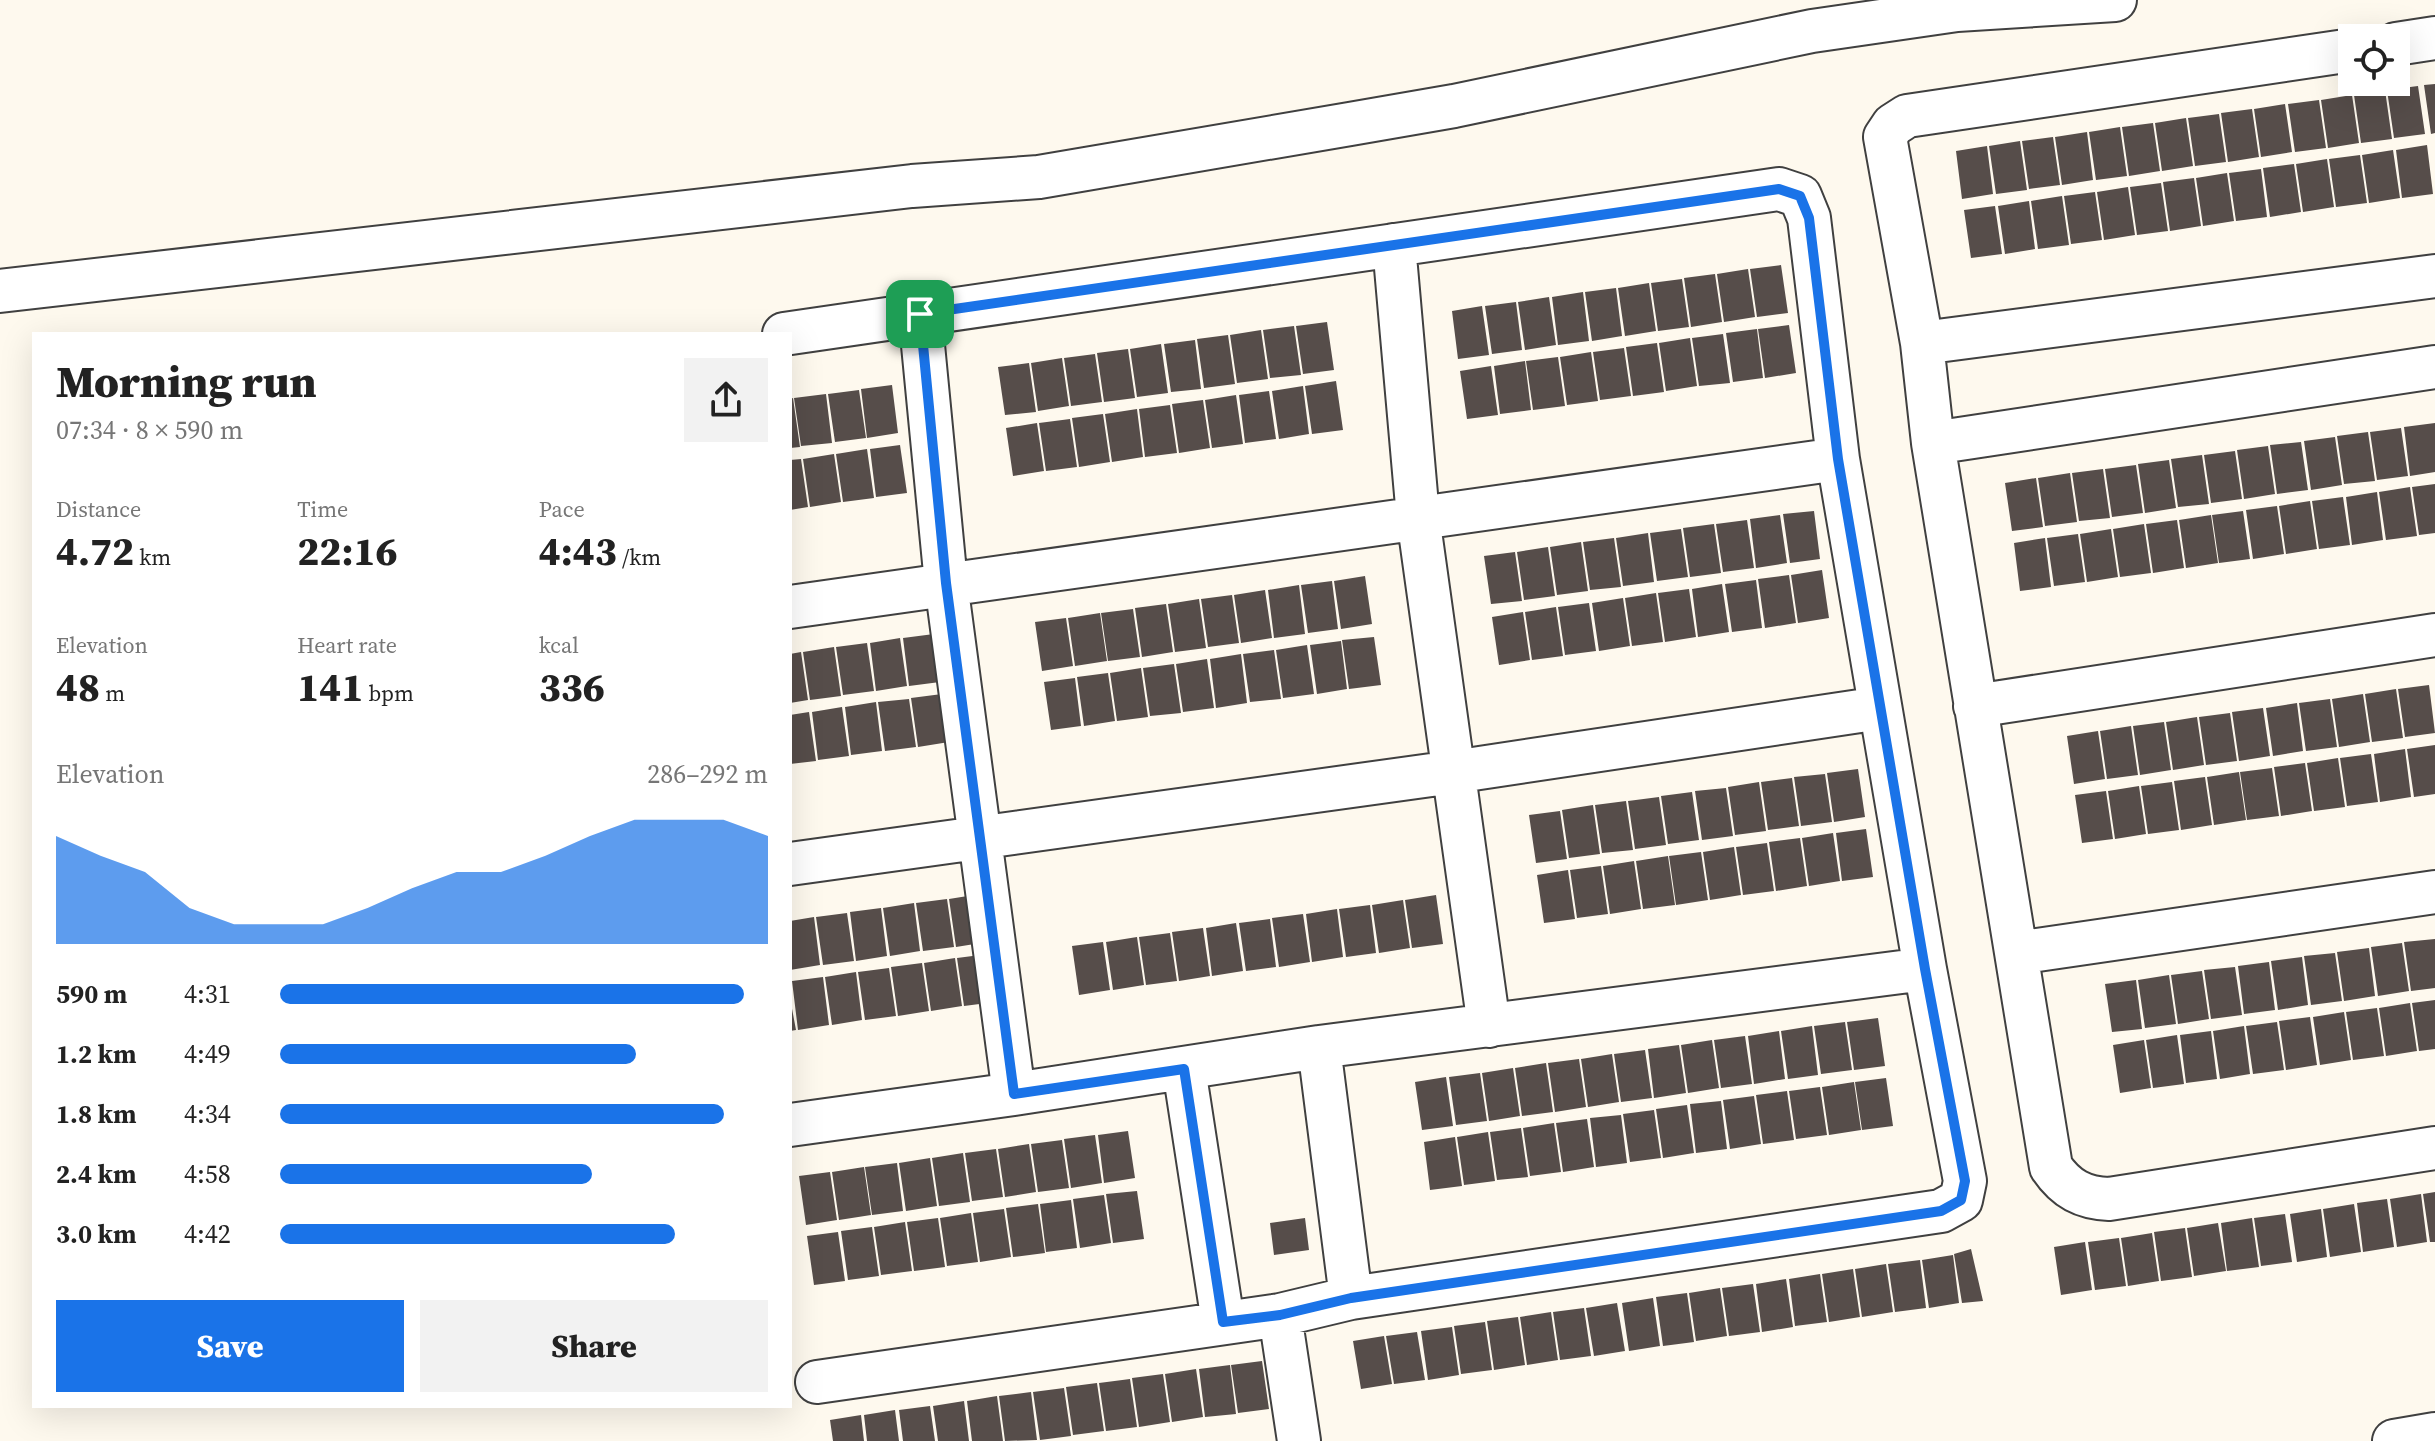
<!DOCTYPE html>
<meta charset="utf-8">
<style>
:root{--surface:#fff;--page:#f2f2f2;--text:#222;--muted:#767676;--accent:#1a73e8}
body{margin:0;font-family:"Source Serif 4",serif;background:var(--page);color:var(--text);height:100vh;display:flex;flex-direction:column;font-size:30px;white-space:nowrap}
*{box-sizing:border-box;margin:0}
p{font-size:26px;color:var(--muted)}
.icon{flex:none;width:44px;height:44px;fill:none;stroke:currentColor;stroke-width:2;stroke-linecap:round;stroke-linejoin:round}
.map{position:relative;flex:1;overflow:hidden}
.side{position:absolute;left:32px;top:332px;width:760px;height:1076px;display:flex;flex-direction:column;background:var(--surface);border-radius:0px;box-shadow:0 8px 32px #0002}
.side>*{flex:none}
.fabs{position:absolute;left:2338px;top:24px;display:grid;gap:16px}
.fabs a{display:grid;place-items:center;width:72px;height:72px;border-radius:0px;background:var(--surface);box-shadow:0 8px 32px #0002;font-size:40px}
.pin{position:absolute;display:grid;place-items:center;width:68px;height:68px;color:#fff;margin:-34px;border-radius:16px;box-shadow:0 4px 12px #0006}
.round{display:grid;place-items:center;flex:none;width:84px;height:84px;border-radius:0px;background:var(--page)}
.summary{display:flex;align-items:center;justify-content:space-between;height:136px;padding:0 24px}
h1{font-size:44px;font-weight:800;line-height:60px}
.metrics{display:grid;grid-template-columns:repeat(3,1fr);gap:12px;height:136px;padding:8px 24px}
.metrics div{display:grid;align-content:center}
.metrics b{font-size:40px;font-weight:800}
.metrics small{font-size:22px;font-weight:400}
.metrics p{font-size:22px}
.chart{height:224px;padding:16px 24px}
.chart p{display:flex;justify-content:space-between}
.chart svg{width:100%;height:144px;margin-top:8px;fill:var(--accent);opacity:.7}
.cta{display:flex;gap:16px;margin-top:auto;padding:16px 24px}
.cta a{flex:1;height:92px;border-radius:0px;background:var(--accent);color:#fff;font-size:32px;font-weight:800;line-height:92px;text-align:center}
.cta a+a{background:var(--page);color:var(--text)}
ul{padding:0 24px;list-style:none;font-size:26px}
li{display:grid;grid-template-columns:128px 96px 1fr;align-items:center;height:60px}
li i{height:20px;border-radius:10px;background:var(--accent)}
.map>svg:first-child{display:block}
.building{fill:#564d4a}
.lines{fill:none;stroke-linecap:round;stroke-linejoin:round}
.minor-casing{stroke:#404040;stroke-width:46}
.minor{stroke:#fff;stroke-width:42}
.route-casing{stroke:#fff;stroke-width:16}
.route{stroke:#1a73e8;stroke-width:10}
</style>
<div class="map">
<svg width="2435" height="1441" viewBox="0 0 2435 1441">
<rect width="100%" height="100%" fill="#fef9ee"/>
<path class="building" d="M2435,84V133L2431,134L2424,85Z
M2418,86L2425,134L2394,138L2387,90Z
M2385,90L2392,139L2361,143L2354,95Z
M2352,95L2359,143L2328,148L2321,100Z
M2319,100L2326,148L2295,152L2288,104Z
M2285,104L2292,152L2261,157L2254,109Z
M2252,109L2259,157L2228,162L2221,113Z
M2219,114L2226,162L2195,166L2188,118Z
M2186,118L2193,166L2162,171L2155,123Z
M2153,123L2160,171L2129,176L2122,127Z
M2120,127L2127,176L2096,180L2089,132Z
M2087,132L2093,180L2062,185L2055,137Z
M2053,137L2060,185L2029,189L2022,141Z
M2020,141L2027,190L1996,194L1989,146Z
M2427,145L2433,194L2402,198L2396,150Z
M1987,146L1993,194L1962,199L1956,151Z
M2393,150L2400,198L2369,203L2362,155Z
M2360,155L2367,203L2336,207L2329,159Z
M2327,159L2334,207L2303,212L2296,164Z
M2294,164L2301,212L2270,217L2263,168Z
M2261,169L2267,217L2236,221L2229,173Z
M2227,173L2234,221L2203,226L2196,178Z
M2194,178L2201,226L2170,231L2163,182Z
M2161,183L2168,231L2137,235L2130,187Z
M2128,187L2135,235L2104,240L2097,192Z
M2095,192L2102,240L2071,244L2064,196Z
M2062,196L2069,245L2038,249L2031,201Z
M2029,201L2035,249L2005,254L1998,206Z
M1995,206L2002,254L1971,258L1964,210Z
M1781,265L1788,313L1757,317L1750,269Z
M1748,269L1755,317L1724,322L1717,274Z
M1715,274L1722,322L1691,327L1684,278Z
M1682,279L1689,327L1658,331L1651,283Z
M1649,283L1656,331L1625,336L1618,288Z
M1616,288L1622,336L1592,341L1585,292Z
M1583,292L1589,341L1558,345L1552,297Z
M1549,297L1556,345L1525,350L1518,302Z
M1516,302L1522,350L1492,354L1485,306Z
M1482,306L1489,355L1458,359L1452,311Z
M1327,322L1334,370L1303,374L1296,326Z
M1789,325L1796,373L1765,378L1758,329Z
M1294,326L1301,375L1270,378L1263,330Z
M1757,329L1763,378L1733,382L1726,333Z
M1261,330L1268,379L1237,383L1230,335Z
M1723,334L1730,383L1699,386L1692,338Z
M1228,335L1235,384L1204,388L1197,339Z
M1690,338L1697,386L1666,391L1659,343Z
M1195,340L1201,389L1171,392L1164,344Z
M1657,343L1664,392L1633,396L1626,347Z
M1161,344L1168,393L1137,397L1130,349Z
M1624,348L1631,396L1600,400L1593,352Z
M1128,349L1135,398L1104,402L1097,353Z
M1591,352L1598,401L1567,405L1560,357Z
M1095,354L1102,402L1071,406L1064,358Z
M1558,357L1565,406L1533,410L1526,361Z
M1062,358L1069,406L1038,411L1031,363Z
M1525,361L1531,410L1500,414L1494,366Z
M1029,363L1036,412L1005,415L998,367Z
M1491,366L1498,415L1467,419L1460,371Z
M1336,381L1343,430L1312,434L1305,386Z
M892,385L898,433L867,438L861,389Z
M1303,386L1309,434L1279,439L1272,391Z
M859,390L866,438L835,442L828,394Z
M1269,391L1276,439L1245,443L1239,395Z
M826,394L832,443L801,446L794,398Z
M1236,395L1243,444L1212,448L1205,400Z
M793,398L800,447L790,448V399Z
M1203,400L1210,448L1179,453L1172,404Z
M1170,405L1177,453L1145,457L1139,409Z
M1137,409L1143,457L1112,462L1105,414Z
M1103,414L1110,462L1079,467L1072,418Z
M1070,419L1077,467L1046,471L1039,423Z
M1037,423L1044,471L1013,476L1006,428Z
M2435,423V472L2410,476L2404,427Z
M2401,428L2408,476L2377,480L2370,432Z
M2368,432L2375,481L2344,484L2337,436Z
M2335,437L2342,485L2311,490L2304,441Z
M2301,442L2308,490L2277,494L2270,445Z
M900,445L907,493L876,497L870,449Z
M2268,446L2275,494L2244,499L2237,450Z
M867,449L874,498L843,502L836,454Z
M2235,451L2242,499L2211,503L2204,455Z
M834,454L841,502L810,507L803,459Z
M2202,455L2209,504L2178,507L2171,459Z
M801,459L808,507L790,510V460Z
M2169,460L2176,508L2145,513L2138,464Z
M2136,465L2143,513L2112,517L2105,469Z
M2103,469L2110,518L2079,521L2072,473Z
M2070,473L2077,522L2045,526L2038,478Z
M2036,478L2043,527L2012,531L2005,483Z
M2435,484V533L2419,535L2412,487Z
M2410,487L2417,536L2386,540L2379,492Z
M2377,492L2383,540L2352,545L2346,497Z
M2343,497L2350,545L2319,549L2312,501Z
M2310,501L2317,549L2286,554L2279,506Z
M2277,506L2284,554L2253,559L2246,510Z
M1814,511L1820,559L1790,563L1783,514Z
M2243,511L2250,559L2219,563L2212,515Z
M1780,515L1787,563L1756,568L1750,519Z
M2211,515L2218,563L2186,568L2179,520Z
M1747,520L1754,568L1723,572L1716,524Z
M2177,520L2184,568L2153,573L2146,524Z
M1714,524L1721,573L1690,577L1683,528Z
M2144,524L2151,573L2120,577L2113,529Z
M1681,529L1688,577L1657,581L1650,533Z
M2111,529L2118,577L2087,582L2080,534Z
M1648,533L1654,582L1623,586L1616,538Z
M2078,534L2085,582L2054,586L2047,538Z
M1614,538L1621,587L1590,590L1583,542Z
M2045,538L2051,587L2020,591L2014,543Z
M1581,542L1588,591L1557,595L1550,547Z
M1548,547L1555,596L1524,600L1517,552Z
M1515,552L1522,601L1491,604L1484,556Z
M1822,570L1829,618L1798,623L1791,575Z
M1789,575L1796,623L1765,628L1758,579Z
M1365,576L1372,624L1341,629L1334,581Z
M1756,580L1762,628L1732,632L1725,584Z
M1332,581L1338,629L1308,633L1301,585Z
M1722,584L1729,632L1698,637L1692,589Z
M1299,585L1305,634L1274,638L1268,590Z
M1689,589L1696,637L1665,642L1658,593Z
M1265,590L1272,638L1241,643L1234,595Z
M1656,593L1663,642L1632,646L1625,598Z
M1232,595L1239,643L1208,647L1201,599Z
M1623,598L1630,646L1599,651L1592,603Z
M1199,599L1206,648L1175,652L1168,604Z
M1589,603L1596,651L1565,655L1558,607Z
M1166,604L1173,652L1142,657L1135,608Z
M1556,607L1563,656L1532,660L1525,612Z
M1133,609L1140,657L1108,661L1101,613Z
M1523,612L1530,660L1499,665L1492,617Z
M1100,613L1107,661L1075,666L1068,618Z
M1066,618L1073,666L1042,671L1035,622Z
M934,634L940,682L909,686L903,638Z
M1374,637L1381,685L1349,689L1342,640Z
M900,638L907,686L876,691L870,643Z
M1341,641L1347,689L1317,694L1310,645Z
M867,643L874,691L843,695L836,647Z
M1307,645L1314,694L1283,698L1276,650Z
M834,647L841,696L810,700L803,652Z
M1274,650L1281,699L1250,702L1243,654Z
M801,652L808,700L790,703V654Z
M1241,654L1247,703L1216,708L1210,659Z
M1207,659L1214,708L1183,712L1176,664Z
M1174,664L1181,713L1150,716L1143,668Z
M1141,668L1148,717L1117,721L1110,673Z
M1108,673L1115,721L1084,726L1077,677Z
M1075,678L1081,726L1051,730L1044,682Z
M2429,685L2435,733L2405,737L2398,689Z
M2396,689L2403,738L2372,742L2365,694Z
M942,694L949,742L918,747L911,698Z
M2363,694L2370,742L2339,747L2332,699Z
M909,699L916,747L885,751L878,702Z
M2330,699L2337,747L2306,751L2299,703Z
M876,702L882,751L851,755L845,707Z
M2297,703L2303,751L2273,756L2266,708Z
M842,707L849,756L818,760L812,712Z
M2263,708L2270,756L2239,761L2232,712Z
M809,712L816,761L790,764V715Z
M2230,713L2237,761L2206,765L2199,717Z
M2197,717L2204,765L2173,770L2166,722Z
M2164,722L2171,770L2140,775L2133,726Z
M2131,726L2138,775L2107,779L2100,731Z
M2098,731L2105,779L2074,784L2067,736Z
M2435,745V794L2414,797L2407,749Z
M2405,749L2411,797L2380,802L2374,754Z
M2371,754L2378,802L2347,806L2340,758Z
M2338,758L2345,807L2314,811L2307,763Z
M2305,763L2312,811L2281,816L2274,767Z
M2272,768L2279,816L2247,820L2240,772Z
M1858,769L1865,817L1834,822L1827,773Z
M2239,772L2246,820L2214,825L2207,777Z
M1825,774L1832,822L1801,826L1794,777Z
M2205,777L2212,825L2181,830L2174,781Z
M1792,778L1799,826L1768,830L1761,782Z
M1759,782L1766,831L1735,835L1728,787Z
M2172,782L2179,830L2148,834L2141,786Z
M2139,786L2146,834L2115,839L2108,791Z
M1726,788L1733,836L1702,840L1695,791Z
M2106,791L2113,839L2082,843L2075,795Z
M1692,792L1699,840L1668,844L1661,796Z
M1659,797L1666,845L1635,849L1628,801Z
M1626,801L1633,850L1602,853L1595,805Z
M1593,805L1600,854L1569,858L1562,810Z
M1560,811L1567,859L1536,863L1529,815Z
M1866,829L1873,877L1842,881L1836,833Z
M1833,833L1840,881L1809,886L1802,838Z
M1800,838L1807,886L1776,891L1769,842Z
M1767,843L1774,891L1743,895L1736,847Z
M1734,847L1741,895L1710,900L1703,852Z
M1701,852L1708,900L1676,905L1669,856Z
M1668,856L1675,905L1643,909L1636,861Z
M1634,861L1641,909L1610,914L1603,866Z
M1601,866L1608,914L1577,918L1570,870Z
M1568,870L1575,919L1544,923L1537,875Z
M980,894L987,942L956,947L949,899Z
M1436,895L1443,944L1412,948L1405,900Z
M947,899L954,947L923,951L916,903Z
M1403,900L1410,948L1379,953L1372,905Z
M914,903L920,951L890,956L883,908Z
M1370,905L1376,953L1346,957L1339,909Z
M881,908L887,956L856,961L850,912Z
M1337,909L1343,957L1312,962L1306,914Z
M847,913L854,961L823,965L816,917Z
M1303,914L1310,962L1279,967L1272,918Z
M814,917L820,965L790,970V921Z
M1270,919L1276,967L1246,971L1239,923Z
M1236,923L1243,971L1212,976L1206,928Z
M1203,928L1210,976L1179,981L1172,932Z
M1170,933L1177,981L1146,985L1139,937Z
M1137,937L1144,985L1113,990L1106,942Z
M2435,939V988L2411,991L2404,942Z
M1103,942L1110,990L1079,995L1072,946Z
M2402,943L2409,991L2378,996L2371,947Z
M2369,948L2375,996L2344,1001L2337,952Z
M2335,953L2342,1001L2311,1005L2304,956Z
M988,954L995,1002L964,1006L957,958Z
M2302,957L2308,1005L2278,1010L2271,961Z
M955,958L962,1006L931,1011L924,963Z
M2269,962L2275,1010L2244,1014L2238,966Z
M922,963L929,1011L898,1016L891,967Z
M2235,967L2242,1015L2211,1019L2204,970Z
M889,968L896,1016L865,1020L858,972Z
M2202,971L2209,1019L2178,1024L2171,975Z
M856,972L862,1020L832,1025L825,977Z
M2169,975L2176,1024L2145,1028L2138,980Z
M823,977L829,1025L798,1030L792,981Z
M2136,980L2142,1029L2112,1032L2105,984Z
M790,998L796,1030L790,1031Z
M2435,1000V1049L2419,1051L2412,1003Z
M2410,1003L2417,1051L2386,1056L2379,1008Z
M2377,1008L2384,1056L2353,1060L2346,1012Z
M2344,1012L2351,1060L2320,1065L2313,1017Z
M2310,1017L2317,1065L2286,1070L2279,1021Z
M1878,1018L1885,1066L1854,1070L1847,1022Z
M1845,1022L1852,1070L1821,1074L1814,1026Z
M2277,1022L2284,1070L2253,1074L2246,1026Z
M1812,1026L1818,1075L1788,1079L1781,1031Z
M2244,1026L2250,1074L2220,1079L2213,1031Z
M1779,1031L1785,1079L1754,1084L1748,1036Z
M2211,1031L2217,1079L2186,1083L2180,1035Z
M2177,1035L2184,1084L2153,1088L2146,1040Z
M1745,1036L1752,1084L1721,1088L1714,1040Z
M1712,1040L1719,1088L1688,1093L1681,1045Z
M2144,1040L2151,1088L2120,1093L2113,1045Z
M1679,1045L1686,1093L1654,1098L1648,1049Z
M1645,1050L1652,1098L1621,1102L1614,1054Z
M1612,1054L1619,1102L1588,1107L1581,1059Z
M1579,1059L1586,1107L1555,1112L1548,1063Z
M1546,1063L1553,1112L1522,1116L1515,1068Z
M1513,1068L1520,1116L1489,1121L1482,1073Z
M1480,1073L1487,1121L1456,1125L1449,1077Z
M1446,1077L1453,1126L1422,1130L1415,1082Z
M1886,1078L1893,1126L1862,1130L1855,1082Z
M1854,1082L1861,1130L1829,1135L1822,1087Z
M1820,1087L1827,1135L1796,1139L1789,1091Z
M1787,1091L1794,1140L1763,1144L1756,1095Z
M1754,1096L1761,1144L1730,1149L1723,1100Z
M1721,1101L1727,1149L1696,1153L1690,1104Z
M1687,1105L1694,1153L1663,1158L1656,1109Z
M1654,1110L1661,1158L1630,1162L1623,1114Z
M1621,1115L1627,1163L1596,1167L1590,1118Z
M1587,1119L1594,1167L1563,1172L1556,1123Z
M1554,1123L1561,1172L1530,1176L1523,1128Z
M1521,1128L1528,1177L1497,1180L1490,1132Z
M1128,1131L1135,1178L1104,1183L1098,1135Z
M1488,1132L1495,1181L1464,1185L1457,1137Z
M1095,1135L1102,1183L1071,1188L1064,1139Z
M1455,1137L1462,1186L1430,1190L1424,1142Z
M1062,1140L1069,1188L1038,1192L1031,1144Z
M1029,1144L1036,1192L1005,1197L998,1149Z
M996,1149L1003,1197L972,1201L965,1153Z
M963,1153L970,1202L939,1206L932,1158Z
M930,1158L937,1206L906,1211L899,1163Z
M897,1163L903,1211L872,1215L865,1167Z
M864,1167L871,1215L839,1220L832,1172Z
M830,1172L837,1220L806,1225L799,1176Z
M1137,1191L1144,1239L1113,1243L1106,1194Z
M2435,1192V1242H2430L2423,1194Z
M2421,1194L2427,1242L2397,1247L2390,1199Z
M1104,1195L1111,1243L1080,1248L1073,1199Z
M2387,1199L2394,1247L2363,1252L2357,1203Z
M1071,1200L1077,1248L1046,1252L1040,1204Z
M1038,1204L1045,1253L1013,1257L1006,1208Z
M2354,1204L2361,1252L2330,1257L2323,1209Z
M1004,1209L1011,1257L980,1262L973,1213Z
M2321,1209L2327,1257L2297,1262L2290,1214Z
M971,1213L978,1262L947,1266L940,1218Z
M2285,1214L2292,1262L2261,1266L2254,1218Z
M938,1218L945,1267L914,1271L907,1222Z
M1305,1218L1309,1250L1274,1255L1270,1223Z
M2252,1218L2259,1267L2227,1271L2221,1223Z
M905,1222L912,1271L881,1275L874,1227Z
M2218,1223L2226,1271L2194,1276L2187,1228Z
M872,1227L879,1276L848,1280L841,1231Z
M2185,1228L2192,1277L2161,1281L2154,1232Z
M838,1232L845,1281L814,1285L807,1236Z
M2152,1233L2159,1281L2128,1286L2121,1238Z
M2119,1238L2126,1286L2095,1290L2088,1242Z
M2085,1242L2092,1290L2061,1295L2054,1247Z
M1971,1249L1983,1301L1962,1303L1954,1254Z
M1953,1255L1959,1303L1929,1308L1922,1260Z
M1920,1260L1926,1308L1895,1312L1888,1264Z
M1886,1264L1893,1312L1862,1317L1855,1269Z
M1853,1269L1860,1317L1829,1322L1822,1274Z
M1820,1274L1827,1322L1795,1326L1789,1279Z
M1786,1279L1793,1327L1762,1332L1756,1284Z
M1753,1284L1760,1332L1729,1336L1722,1288Z
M1720,1288L1727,1336L1696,1341L1689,1293Z
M1687,1293L1694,1342L1663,1346L1656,1297Z
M1653,1298L1660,1346L1629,1351L1622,1303Z
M1617,1303L1625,1351L1594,1356L1586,1308Z
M1584,1308L1591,1356L1560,1360L1553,1312Z
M1551,1312L1558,1360L1527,1365L1520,1317Z
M1518,1317L1525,1365L1494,1370L1487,1321Z
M1485,1322L1492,1370L1461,1374L1454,1326Z
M1452,1327L1459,1375L1428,1380L1421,1331Z
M1417,1332L1425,1380L1394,1384L1386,1336Z
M1384,1336L1392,1384L1361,1389L1353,1341Z
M1262,1361L1269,1409L1238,1413L1231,1365Z
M1230,1365L1236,1414L1205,1417L1199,1369Z
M1196,1369L1203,1417L1172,1422L1165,1374Z
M1163,1374L1170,1422L1139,1427L1132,1378Z
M1130,1379L1137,1427L1106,1431L1099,1383Z
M1097,1383L1104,1431L1073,1435L1066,1387Z
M1064,1388L1071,1436L1040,1440L1033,1392Z
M1031,1392L1037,1440L1005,1441L999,1396Z
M997,1396L1003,1441H972L967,1401Z
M964,1401L969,1441H938L933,1406Z
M930,1406L935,1441H903L899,1410Z
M895,1410L899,1441H867L864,1415Z
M861,1415L864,1441H833L830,1420Z"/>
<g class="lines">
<g class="minor-casing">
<path id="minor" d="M2396,44L2435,38
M2352,50L1907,116L1893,125L1885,137L1922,343L1933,443L2051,1167C2066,1189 2083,1198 2109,1199L2435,1148
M1394,245L1418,517L1489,1026
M0,291L912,186L1039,177L1350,124L1454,106L1812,31L1957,10L2115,0
M920,314L946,583L1014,1094
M784,334L1779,189L1800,196L1809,218L1838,459L1925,969L1965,1181L1961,1200L1941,1211L1351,1298L1280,1315L817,1382
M1922,343L2435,276
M1933,443L2435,367
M790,607L1838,459
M1975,706L2435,635
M790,864L1453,772L1880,708
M2017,953L2435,892
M1319,1047L1351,1298
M1184,1069L1223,1322
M790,1125L1014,1094L1319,1047L1925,969
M1280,1315L1299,1441
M2394,1441L2435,1434"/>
</g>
<use href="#minor" class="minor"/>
</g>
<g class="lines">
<g class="route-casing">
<path id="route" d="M1779,189L1800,196L1809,218L1838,459L1925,969L1965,1181L1961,1200L1941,1211L1351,1298L1280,1315L1223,1322L1184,1069L1014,1094L946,583L920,314Z"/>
</g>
<use href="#route" class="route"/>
</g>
</svg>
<div class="fabs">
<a><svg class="icon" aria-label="locate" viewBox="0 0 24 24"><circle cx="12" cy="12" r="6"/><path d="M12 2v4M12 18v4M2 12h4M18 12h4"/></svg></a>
</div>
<div class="pin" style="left:920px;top:314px;background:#1e9e55"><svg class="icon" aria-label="arrive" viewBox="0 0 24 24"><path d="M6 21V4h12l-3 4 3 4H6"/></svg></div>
<section class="side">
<div class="summary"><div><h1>Morning run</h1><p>07:34 · 8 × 590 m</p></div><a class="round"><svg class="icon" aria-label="share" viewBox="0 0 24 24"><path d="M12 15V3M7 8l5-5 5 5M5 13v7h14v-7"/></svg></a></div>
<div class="metrics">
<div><p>Distance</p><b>4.72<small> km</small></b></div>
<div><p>Time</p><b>22:16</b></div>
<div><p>Pace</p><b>4:43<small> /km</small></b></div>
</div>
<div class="metrics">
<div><p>Elevation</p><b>48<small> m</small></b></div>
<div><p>Heart rate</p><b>141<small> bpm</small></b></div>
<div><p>kcal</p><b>336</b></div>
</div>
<div class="chart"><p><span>Elevation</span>286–292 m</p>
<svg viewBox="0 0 160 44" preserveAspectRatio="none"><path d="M0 44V11L10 17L20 22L30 33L40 38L50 38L60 38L70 33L80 27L90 22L100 22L110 17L120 11L130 6L140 6L150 6L160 11V44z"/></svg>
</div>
<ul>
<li><b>590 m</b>4:31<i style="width:95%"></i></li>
<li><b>1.2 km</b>4:49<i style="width:73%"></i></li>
<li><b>1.8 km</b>4:34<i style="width:91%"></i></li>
<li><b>2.4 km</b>4:58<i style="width:64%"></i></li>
<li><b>3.0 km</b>4:42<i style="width:81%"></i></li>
</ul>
<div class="cta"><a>Save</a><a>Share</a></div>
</section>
</div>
